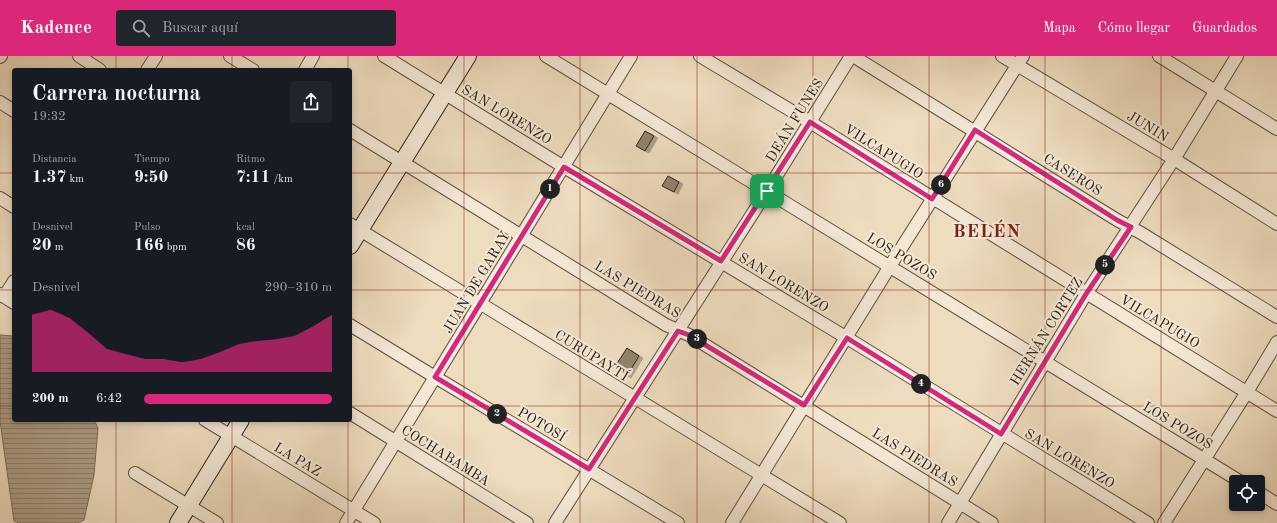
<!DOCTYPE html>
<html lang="es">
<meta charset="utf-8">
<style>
:root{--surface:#171b24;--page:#20242c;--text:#f1f3f6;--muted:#9ea1a6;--accent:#db2777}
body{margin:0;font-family:"Old Standard TT",serif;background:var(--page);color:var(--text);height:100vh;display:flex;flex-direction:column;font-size:15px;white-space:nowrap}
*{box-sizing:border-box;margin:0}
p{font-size:13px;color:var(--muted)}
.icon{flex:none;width:22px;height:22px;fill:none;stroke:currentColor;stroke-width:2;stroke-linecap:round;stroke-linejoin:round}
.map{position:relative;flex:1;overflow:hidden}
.side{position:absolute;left:12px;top:12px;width:340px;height:354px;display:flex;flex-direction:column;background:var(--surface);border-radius:4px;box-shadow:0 2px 6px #0003}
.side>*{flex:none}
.buttons{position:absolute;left:1229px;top:419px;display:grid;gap:8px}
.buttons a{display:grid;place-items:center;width:36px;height:36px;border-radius:4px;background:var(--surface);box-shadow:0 2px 6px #0003;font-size:20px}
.pin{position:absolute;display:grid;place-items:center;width:34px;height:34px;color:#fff;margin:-17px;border-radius:8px;box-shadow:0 2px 6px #0006}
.km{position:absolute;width:20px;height:20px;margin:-10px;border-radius:50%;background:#222;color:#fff;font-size:11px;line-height:20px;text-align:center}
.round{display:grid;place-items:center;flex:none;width:42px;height:42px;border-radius:4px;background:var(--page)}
.overview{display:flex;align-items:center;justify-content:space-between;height:68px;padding:0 20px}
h1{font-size:22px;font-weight:600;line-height:30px}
.metrics{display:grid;grid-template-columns:repeat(3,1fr);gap:6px;height:68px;padding:4px 20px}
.metrics div{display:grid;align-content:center}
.metrics b{font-size:17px;font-weight:600}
.metrics small{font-size:11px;font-weight:400}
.metrics p{font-size:11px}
.chart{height:112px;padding:8px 20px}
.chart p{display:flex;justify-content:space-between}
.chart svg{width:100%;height:72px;margin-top:4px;fill:var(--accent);opacity:.7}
ul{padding:0 20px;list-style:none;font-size:13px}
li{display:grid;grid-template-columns:64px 48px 1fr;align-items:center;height:30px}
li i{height:10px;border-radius:5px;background:var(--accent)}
header{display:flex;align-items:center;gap:24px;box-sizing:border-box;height:56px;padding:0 20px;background:var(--accent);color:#fff}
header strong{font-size:19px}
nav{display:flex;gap:22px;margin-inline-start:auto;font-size:14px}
.search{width:280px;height:36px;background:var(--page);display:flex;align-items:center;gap:10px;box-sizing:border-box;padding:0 14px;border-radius:4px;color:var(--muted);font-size:15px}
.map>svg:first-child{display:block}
.water{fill:url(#water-rules);stroke:#796c5a}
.building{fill:#91836f;stroke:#2d2218;filter:url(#shadow)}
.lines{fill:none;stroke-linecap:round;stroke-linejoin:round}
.minor-casing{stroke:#5d5042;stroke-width:14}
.secondary-casing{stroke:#2d2218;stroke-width:18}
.minor{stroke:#f4e8d5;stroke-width:12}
.secondary{stroke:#f4e8d5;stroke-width:16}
.route-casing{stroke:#fff;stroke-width:8}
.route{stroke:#db2777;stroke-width:5}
.grid{fill:none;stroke:#8f2418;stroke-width:1;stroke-opacity:0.55}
.labels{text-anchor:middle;stroke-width:4;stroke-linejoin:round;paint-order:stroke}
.street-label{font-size:14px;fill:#2d2218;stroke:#f4e8d5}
.district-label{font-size:18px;font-weight:bold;letter-spacing:1px;fill:#7a1f14;stroke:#f4e8d5}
</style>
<header>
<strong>Kadence</strong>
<div class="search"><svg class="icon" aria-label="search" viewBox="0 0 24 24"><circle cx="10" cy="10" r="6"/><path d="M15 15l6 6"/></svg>Buscar aquí</div>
<nav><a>Mapa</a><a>Cómo llegar</a><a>Guardados</a></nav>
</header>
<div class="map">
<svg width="1277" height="467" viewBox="0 0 1277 467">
<defs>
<pattern id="water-rules" width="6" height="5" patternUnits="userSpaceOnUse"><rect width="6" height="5" fill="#ac9d86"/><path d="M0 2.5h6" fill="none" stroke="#8c806d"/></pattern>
<filter id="shadow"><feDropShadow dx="4" dy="2" stdDeviation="0" flood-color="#0004"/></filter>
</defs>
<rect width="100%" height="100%" fill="#eedcbf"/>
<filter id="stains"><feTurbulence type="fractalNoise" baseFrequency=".005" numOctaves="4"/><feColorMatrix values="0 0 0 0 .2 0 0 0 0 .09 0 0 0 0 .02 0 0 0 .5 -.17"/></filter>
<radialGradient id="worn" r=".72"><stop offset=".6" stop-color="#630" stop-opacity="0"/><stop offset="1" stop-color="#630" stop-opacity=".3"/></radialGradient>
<path class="water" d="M0,279L13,280L14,281V364H94L98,372L94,419L84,464L77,467H19L14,465L0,365Z"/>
<path class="building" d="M645,75L654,80L645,95L636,90Z
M668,120L679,126L674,136L662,130Z
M627,292L639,300L627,320L614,312Z"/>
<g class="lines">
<g class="minor-casing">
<path id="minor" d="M79,0L100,14
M230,0L253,14
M384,0L564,111L847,282L1148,467
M546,0L1241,426
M700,0L810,66L1277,355
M853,0L1117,164L1141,177L1277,261
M1002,0L1174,103L1277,168
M1159,0L1277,73
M0,1L1,0
M147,14L156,0
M305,14L313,0
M0,46L14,55
M350,74L666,269L689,279L992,467
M0,142L14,151
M350,168L840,467
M0,238L14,247
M4,241L14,225
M350,269L435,321L678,467
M350,357L527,467
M205,364L374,467
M135,417L217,467
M1258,436L1277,448
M346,467L631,0
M555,467L767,135L851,0
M732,467L890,210L1023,0
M948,467L1086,238L1174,103L1237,0
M1164,467L1247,336L1277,286"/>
</g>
<g class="secondary-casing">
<path id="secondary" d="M350,190L468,0
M178,467L241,364"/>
</g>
<use href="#minor" class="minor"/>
<use href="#secondary" class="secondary"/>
</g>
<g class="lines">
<g class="route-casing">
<path id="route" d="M810,66L932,143L975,74L1117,164L1131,171L1086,238L1001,378L847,282L804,349L689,279L678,275L589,413L435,321L564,111L721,205Z"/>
</g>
<use href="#route" class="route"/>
</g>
<path class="grid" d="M116,0V14M232,0V14M348,0V14M464,0V467M580,0V467M697,0V467M813,0V467M929,0V467M1045,0V467M1161,0V467M0,117H14M350,117H1277M0,234H14M350,234H1277M0,350H14M350,350H1277M116,364V467M232,364V467M348,364V467"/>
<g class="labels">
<g class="street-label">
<text transform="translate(507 58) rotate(31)" y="5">SAN LORENZO</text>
<text transform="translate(794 64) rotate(-58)" y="5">DEÁN FUNES</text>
<text transform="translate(1148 70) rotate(31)" y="5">JUNIN</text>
<text transform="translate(884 95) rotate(32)" y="5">VILCAPUGIO</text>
<text transform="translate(1073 118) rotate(32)" y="5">CASEROS</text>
<text transform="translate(902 200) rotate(31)" y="5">LOS POZOS</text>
<text transform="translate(476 226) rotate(-59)" y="5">JUAN DE GARAY</text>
<text transform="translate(784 226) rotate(31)" y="5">SAN LORENZO</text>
<text transform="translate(638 233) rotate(31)" y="5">LAS PIEDRAS</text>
<text transform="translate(1160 265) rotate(31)" y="5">VILCAPUGIO</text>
<text transform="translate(1046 275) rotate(-58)" y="5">HERNÁN CORTEZ</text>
<text transform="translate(592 299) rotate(32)" y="5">CURUPAYTÍ</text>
<text transform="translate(542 368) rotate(31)" y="5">POTOSÍ</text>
<text transform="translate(1178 369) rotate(31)" y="5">LOS POZOS</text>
<text transform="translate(446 399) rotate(32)" y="5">COCHABAMBA</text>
<text transform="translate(915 401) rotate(32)" y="5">LAS PIEDRAS</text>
<text transform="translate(1070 402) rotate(31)" y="5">SAN LORENZO</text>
<text transform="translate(298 403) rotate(31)" y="5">LA PAZ</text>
</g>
<g class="district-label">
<text x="987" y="181">BELÉN</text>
</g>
</g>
<rect width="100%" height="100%" filter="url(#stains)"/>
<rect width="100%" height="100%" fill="url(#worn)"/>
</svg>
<div class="buttons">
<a><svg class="icon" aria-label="locate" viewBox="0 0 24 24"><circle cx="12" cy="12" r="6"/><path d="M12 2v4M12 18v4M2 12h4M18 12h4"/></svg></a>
</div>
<div class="pin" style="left:767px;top:135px;background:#1e9e55"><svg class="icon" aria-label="arrive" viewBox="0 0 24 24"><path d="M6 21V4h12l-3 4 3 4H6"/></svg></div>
<b class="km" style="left:550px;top:133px">1</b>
<b class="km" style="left:497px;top:358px">2</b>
<b class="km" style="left:697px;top:283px">3</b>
<b class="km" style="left:921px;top:328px">4</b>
<b class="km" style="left:1105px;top:209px">5</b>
<b class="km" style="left:941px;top:129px">6</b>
<section class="side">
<div class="overview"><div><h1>Carrera nocturna</h1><p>19:32</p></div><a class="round"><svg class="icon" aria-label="share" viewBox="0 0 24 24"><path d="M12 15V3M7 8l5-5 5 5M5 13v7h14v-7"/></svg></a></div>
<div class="metrics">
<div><p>Distancia</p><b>1.37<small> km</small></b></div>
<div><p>Tiempo</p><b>9:50</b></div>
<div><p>Ritmo</p><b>7:11<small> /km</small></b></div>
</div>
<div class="metrics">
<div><p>Desnivel</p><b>20<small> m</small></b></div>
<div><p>Pulso</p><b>166<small> bpm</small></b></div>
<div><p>kcal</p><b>86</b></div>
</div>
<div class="chart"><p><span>Desnivel</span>290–310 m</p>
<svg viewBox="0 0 160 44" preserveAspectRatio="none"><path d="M0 44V9L10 6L20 11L30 20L40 30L50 33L60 36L70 36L80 38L90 36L100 32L110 27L120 25L130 24L140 22L150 16L160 9V44z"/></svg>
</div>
<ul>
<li><b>200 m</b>6:42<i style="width:100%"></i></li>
</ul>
</section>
</div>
